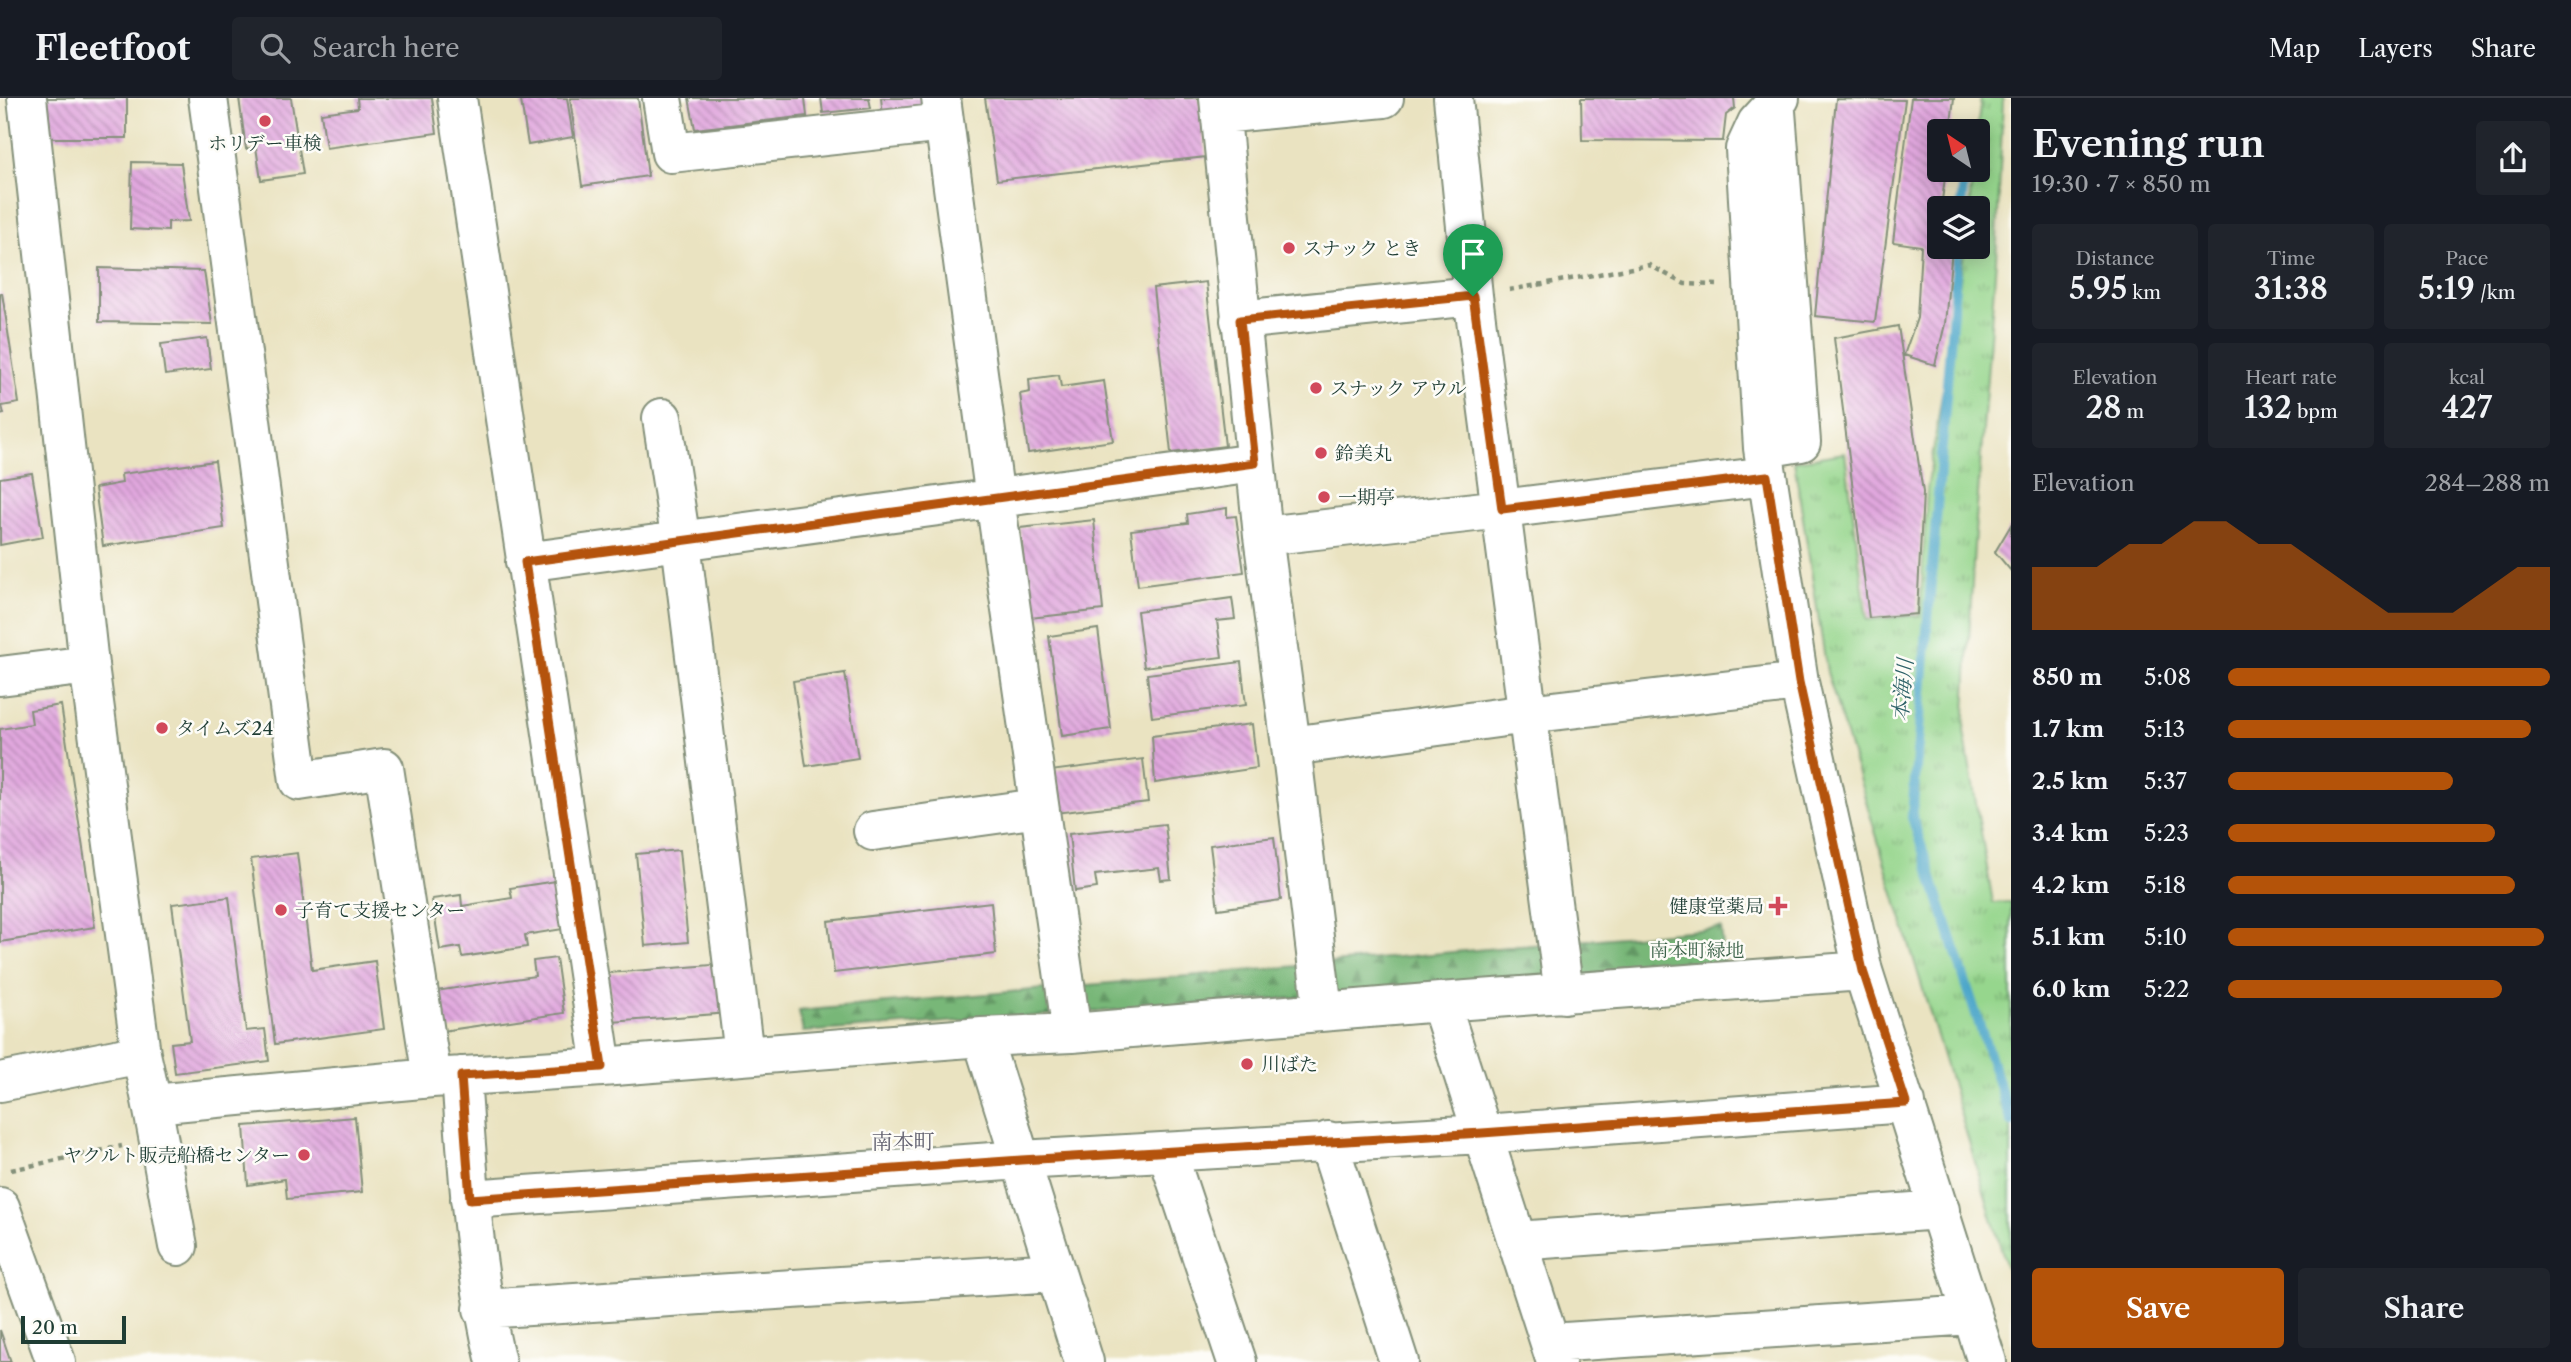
<!DOCTYPE html>
<meta charset="utf-8">
<style>
:root{--surface:#171b24;--page:#20242c;--text:#f1f3f6;--muted:#9ea1a6;--line:#363941;--accent:#b45309}
body{margin:0;font-family:"Libre Caslon Text","Noto Serif JP",serif;background:var(--page);color:var(--text);height:100vh;display:flex;flex-direction:column;font-size:26px;white-space:nowrap}
*{box-sizing:border-box;margin:0}
p{font-size:23px;color:var(--muted)}
.icon{flex:none;width:38px;height:38px;fill:none;stroke:currentColor;stroke-width:2;stroke-linecap:round;stroke-linejoin:round}
.map{position:relative;flex:1;overflow:hidden}
.details{display:flex;flex-direction:column;background:var(--surface);width:560px}
.details>*{flex:none}
.needle{width:46px;rotate:325deg}
.buttons{position:absolute;left:1927px;top:21px;display:grid;gap:14px}
.buttons a{display:grid;place-items:center;width:63px;height:63px;border-radius:7px;background:var(--surface);box-shadow:0 4px 18px #0003;font-size:35px}
.scale{position:absolute;left:21px;bottom:18px;width:105px;box-sizing:border-box;padding-left:7px;border:4px solid #1f3d34;border-top:0;font-size:19px;line-height:24px;white-space:nowrap;color:#1f3d34;-webkit-text-stroke:5px #fdfcf7;paint-order:stroke}
.pin{position:absolute;display:grid;place-items:center;width:60px;height:60px;color:#fff;margin:-72px -30px;border-radius:50% 50% 50% 0;rotate:-45deg;box-shadow:0 0 7px #0007}
.pin .icon{rotate:45deg}
.round{display:grid;place-items:center;flex:none;width:74px;height:74px;border-radius:7px;background:var(--page)}
.head{display:flex;align-items:center;justify-content:space-between;height:119px;padding:0 21px}
h1{font-size:38px;font-weight:600;line-height:52px}
.metrics{display:grid;grid-template-columns:repeat(3,1fr);gap:10px;height:119px;padding:7px 21px}
.metrics div{display:grid;align-content:center;border-radius:7px;background:var(--page);text-align:center}
.metrics b{font-size:30px;font-weight:600}
.metrics small{font-size:19px;font-weight:400}
.metrics p{font-size:19px}
.chart{height:196px;padding:14px 21px}
.chart p{display:flex;justify-content:space-between}
.chart svg{width:100%;height:126px;margin-top:7px;fill:var(--accent);opacity:.7}
.primary-button{display:flex;gap:14px;margin-top:auto;padding:14px 21px}
.primary-button a{flex:1;height:80px;border-radius:7px;background:var(--accent);color:#fff;font-size:28px;font-weight:600;line-height:80px;text-align:center}
.primary-button a+a{background:var(--page);color:var(--text)}
ul{padding:0 21px;list-style:none;font-size:23px}
li{display:grid;grid-template-columns:112px 84px 1fr;align-items:center;height:52px}
li i{height:18px;border-radius:9px;background:var(--accent)}
header{display:flex;align-items:center;gap:42px;box-sizing:border-box;height:98px;padding:0 35px;background:var(--surface);border-bottom:2px solid var(--line)}
header strong{font-size:33px}
nav{display:flex;gap:38px;margin-inline-start:auto;font-size:24px}
.search{width:490px;height:63px;background:var(--page);display:flex;align-items:center;gap:18px;box-sizing:border-box;padding:0 24px;border-radius:7px;color:var(--muted);font-size:26px}
main{display:flex;flex:1;min-height:0}
.map>svg:first-child{display:block}
.grass{fill:url(#grass-tufts);stroke:#5a8a60;stroke-width:2}
.forest{fill:url(#forest-firs);stroke:#4c7a56;stroke-width:2}
.lines{fill:none;stroke-linecap:round;stroke-linejoin:round}
.stream{stroke:#4ba6c9;stroke-width:10}
.building{fill:url(#building-back-hatch)}
.minor-casing{stroke:#84907a;stroke-width:42}
.path{stroke:#84907a;stroke-width:4.5;stroke-dasharray:5 5;stroke-linecap:butt}
.minor{stroke:#fff;stroke-width:38}
.route-casing{stroke:#fff;stroke-width:14}
.route{stroke:#b45309;stroke-width:9}
.poi-dot{fill:#d1495b;stroke:#fdfcf7;stroke-width:2.5}
.labels{text-anchor:middle;stroke-width:5;stroke-linejoin:round;paint-order:stroke}
.poi-label{font-size:19px;fill:#1f3d34;stroke:#fdfcf7;text-anchor:start}
.park-label{font-size:19px;fill:#3d634a;stroke:#fdfcf7}
.water-label{font-size:21px;font-style:italic;fill:#2e6268;stroke:#fdfcf7}
.neighbourhood-label{font-size:21px;fill:#636270;stroke:#fdfcf7}
</style>
<header>
<strong>Fleetfoot</strong>
<div class="search"><svg class="icon" aria-label="search" viewBox="0 0 24 24"><circle cx="10" cy="10" r="6"/><path d="M15 15l6 6"/></svg>Search here</div>
<nav><a>Map</a><a>Layers</a><a>Share</a></nav>
</header>
<main>
<div class="map">
<svg width="2011" height="1264" viewBox="0 0 2011 1264">
<defs>
<pattern id="grass-tufts" width="24" height="20" patternUnits="userSpaceOnUse" patternTransform="scale(1.75)"><rect width="24" height="20" fill="#96d68d"/><path d="M3 7l-1-3M5 7V3M7 7l1-3M15 17l-1-3M17 17v-4M19 17l1-3" fill="none" stroke="#7aaf74"/></pattern>
<pattern id="forest-firs" width="22" height="20" patternUnits="userSpaceOnUse" patternTransform="scale(1.75)"><rect width="22" height="20" fill="#78b778"/><path d="M5 1l3.5 6h-7zM16 11l3.5 6h-7z" fill="#629663"/></pattern>
<pattern id="building-back-hatch" width="6" height="6" patternUnits="userSpaceOnUse" patternTransform="scale(1.75)"><rect width="6" height="6" fill="#e1a7de"/><path d="M-1 5l2 2M0 0l6 6M5-1l2 2" fill="none" stroke="#b689b5"/></pattern>
</defs>
<rect width="100%" height="100%" fill="#fdfcf7"/>
<filter id="ink" filterUnits="userSpaceOnUse"><feTurbulence type="fractalNoise" baseFrequency=".0143" numOctaves="2"/><feDisplacementMap in="SourceGraphic" scale="14" xChannelSelector="R" yChannelSelector="G"/><feConvolveMatrix kernelMatrix="1 2 1 2 8 2 1 2 1" color-interpolation-filters="sRGB"/></filter>
<filter id="wash" filterUnits="userSpaceOnUse"><feTurbulence type="fractalNoise" baseFrequency=".00686" numOctaves="4" result="noise"/><feDisplacementMap in="SourceGraphic" scale="28" xChannelSelector="R" yChannelSelector="G"/><feGaussianBlur stdDeviation="1.57" result="paint"/><feColorMatrix in="noise" values="0 0 0 0 0 0 0 0 0 0 0 0 0 0 0 0 0 1.4 0 .05"/><feComposite in="paint" operator="in"/></filter>
<g filter="url(#wash)">
<rect width="100%" height="100%" fill="#eae3c1"/>
<path class="grass" d="M1981,0H2002L2003,2L1996,162L1974,448L1964,634L1993,805L2011,804V1183L1827,574L1794,363L1845,355L1867,522L1920,517L1927,392L1965,149H1978V110H1969L1973,72H1978L1977,33Z"/>
<path class="forest" d="M1721,830L1725,870L803,934L799,913Z"/>
<g class="lines">
<path class="stream" d="M1961,110L1965,72
M1958,149L1912,719L2011,1024"/>
</g>
<g id="blocks">
<path class="building" d="M46,0H127V40H46Z
M239,0H291L303,76L261,82L256,49L246,51Z
M357,0H432L437,35L326,50L321,15L358,10Z
M539,0H567L573,39L528,47L521,3Z
M570,0H638L648,78L582,88Z
M689,0H805L807,18L695,31Z
M821,0H869L871,10L823,15Z
M881,0H924L926,13L883,18Z
M985,0H1199L1206,59L997,82Z
M1581,0H1734L1735,10L1726,17L1723,43L1582,42Z
M1911,0H1954L1950,33H1939V72H1946L1941,110H1939L1936,150L1952,151L1945,226L1935,267L1904,257L1917,220L1921,148L1893,144Z
M1836,1L1905,2L1875,224L1815,218Z
M132,64L181,65L189,123L168,124V133L130,131Z
M99,170L204,173L212,226L99,224Z
M1206,184L1225,348L1171,355L1153,190Z
M0,195H2L19,305L2,308L4,316L0,317Z
M1898,228L1923,394L1917,516L1869,520L1834,240Z
M207,240L211,271L165,277L161,246Z
M1059,277L1061,289L1104,283L1113,343L1028,355L1020,296L1030,294L1029,281Z
M215,363L224,430L103,448L95,390L122,385L121,376Z
M32,375L43,439L0,447V380Z
M1227,410V419L1236,418L1244,474L1138,488L1131,432L1188,425L1187,416Z
M1094,422L1103,512L1030,520L1020,430Z
M2011,427V473L1995,454Z
M1232,500L1235,521L1217,523L1222,559L1144,569L1137,513Z
M1098,531L1111,631L1062,638L1049,538Z
M1241,564L1246,607L1152,619L1147,576Z
M845,575L858,660L806,668L793,583Z
M61,607L95,829L0,844V631L32,626L30,612Z
M1252,626L1257,670L1155,685L1152,638Z
M1143,661L1148,704L1055,715L1050,673Z
M1165,726L1171,781L1161,782L1159,770L1095,777L1097,790L1075,793L1069,736Z
M1274,739L1281,802L1218,811L1210,747Z
M679,752L688,844L645,848L636,756Z
M297,755L312,872L375,863L384,931L275,946L251,761Z
M556,783L563,831L525,837L527,849L462,859L460,849L440,852L432,801L461,797L462,808L512,800L510,790Z
M229,799L246,933L265,931L269,963L175,975L171,945L190,943L172,806Z
M991,804L996,856L834,875L828,823Z
M556,860L564,915L442,933L436,893L535,878L533,863Z
M725,866L729,915L612,924L608,875Z
M355,1019L362,1094L287,1101L285,1081L248,1087L244,1028Z
M0,1232L11,1264H0Z"/>
</g>
</g>
<g filter="url(#ink)">
<use href="#blocks" fill-opacity="0" stroke="#84907a" stroke-width="2"/>
<g class="lines">
<g class="minor-casing">
<path id="minor" d="M27,0L89,567L141,956C156,1019 166,1084 178,1148
M208,0L299,683L384,670L432,980
M457,0L602,969
M662,0L671,55L944,25
M941,0L995,401L1072,935
M1219,0L1263,438L1291,648L1323,913
M1453,0L1473,198L1564,896
M1780,0L1757,25L1745,51L1763,350L1799,584L1863,873L1987,1264
M1221,16L1384,0
M1240,222L1473,198
M662,320L681,444L744,957
M1763,350L1801,344L1775,0
M1263,438L1502,411L1767,378
M525,464L1255,365
M0,578L89,567
M1291,648L1527,616L1799,584
M873,733L1039,710
M1440,904L1556,1264
M982,939L1084,1264
M461,978C468,1074 473,1170 496,1264
M0,984L141,956
M153,1006L432,980L602,969L982,939L1072,935L1440,904L1863,873
M1328,1043L1399,1264
M1167,1054L1237,1264
M470,1101L1021,1062L1482,1036L1906,1005
M0,1109L56,1264
M1517,1143L1940,1112
M483,1211L1056,1174
M1550,1245L1972,1217"/>
</g>
<path class="path" d="M1509,192L1649,167L1685,186L1717,187
M11,1072L122,1048"/>
<use href="#minor" class="minor"/>
</g>
</g>
<g class="lines" filter="url(#ink)">
<g class="route-casing">
<path id="route" d="M1473,198L1502,411L1767,378L1799,584L1863,873L1906,1005L1482,1035L1021,1062L470,1101L461,978L602,969L525,464L1255,365L1240,222Z"/>
</g>
<use href="#route" class="route"/>
</g>
<g class="poi-dot">
<circle cx="265" cy="23" r="7"/>
<circle cx="1289" cy="150" r="7"/>
<circle cx="1316" cy="290" r="7"/>
<circle cx="1321" cy="355" r="7"/>
<circle cx="1324" cy="399" r="7"/>
<circle cx="162" cy="630" r="7"/>
<path d="M1774.5 797.5h7v7h7v7h-7v7h-7v-7h-7v-7h7z"/>
<circle cx="281" cy="812" r="7"/>
<circle cx="1247" cy="966" r="7"/>
<circle cx="304" cy="1057" r="7"/>
</g>
<g class="labels">
<g class="poi-label">
<text x="265" y="52" text-anchor="middle">ホリデー車検</text>
<text x="1303" y="157">スナック とき</text>
<text x="1330" y="297">スナック アウル</text>
<text x="1335" y="362">鈴美丸</text>
<text x="1338" y="406">一期亭</text>
<text x="176" y="637">タイムズ24</text>
<text x="1764" y="815" text-anchor="end">健康堂薬局</text>
<text x="295" y="819">子育て支援センター</text>
<text x="1261" y="973">川ばた</text>
<text x="290" y="1064" text-anchor="end">ヤクルト販売船橋センター</text>
</g>
<g class="park-label">
<text x="1697" y="859">南本町緑地</text>
</g>
<g class="water-label">
<text transform="translate(1903 592) rotate(-85)" y="7">本海川</text>
</g>
<g class="neighbourhood-label">
<text x="903" y="1051">南本町</text>
</g>
</g>
</svg>
<div class="buttons">
<a><svg class="needle" viewBox="-14 -14 28 28"><path d="M0-13l5 13h-10z" fill="#e53935"/><path d="M0 13l5-13h-10z" fill="#9ea1a6"/></svg></a>
<a><svg class="icon" aria-label="layers" viewBox="0 0 24 24"><path d="M12 4l9 5-9 5-9-5zM3 14l9 5 9-5"/></svg></a>
</div>
<div class="scale">20 m</div>
<div class="pin" style="left:1473px;top:198px;background:#1e9e55"><svg class="icon" aria-label="arrive" viewBox="0 0 24 24"><path d="M6 21V4h12l-3 4 3 4H6"/></svg></div>
</div>
<section class="details">
<div class="head"><div><h1>Evening run</h1><p>19:30 · 7 × 850 m</p></div><a class="round"><svg class="icon" aria-label="share" viewBox="0 0 24 24"><path d="M12 15V3M7 8l5-5 5 5M5 13v7h14v-7"/></svg></a></div>
<div class="metrics">
<div><p>Distance</p><b>5.95<small> km</small></b></div>
<div><p>Time</p><b>31:38</b></div>
<div><p>Pace</p><b>5:19<small> /km</small></b></div>
</div>
<div class="metrics">
<div><p>Elevation</p><b>28<small> m</small></b></div>
<div><p>Heart rate</p><b>132<small> bpm</small></b></div>
<div><p>kcal</p><b>427</b></div>
</div>
<div class="chart"><p><span>Elevation</span>284–288 m</p>
<svg viewBox="0 0 160 44" preserveAspectRatio="none"><path d="M0 44V22L10 22L20 22L30 14L40 14L50 6L60 6L70 14L80 14L90 22L100 30L110 38L120 38L130 38L140 30L150 22L160 22V44z"/></svg>
</div>
<ul>
<li><b>850 m</b>5:08<i style="width:100%"></i></li>
<li><b>1.7 km</b>5:13<i style="width:94%"></i></li>
<li><b>2.5 km</b>5:37<i style="width:70%"></i></li>
<li><b>3.4 km</b>5:23<i style="width:83%"></i></li>
<li><b>4.2 km</b>5:18<i style="width:89%"></i></li>
<li><b>5.1 km</b>5:10<i style="width:98%"></i></li>
<li><b>6.0 km</b>5:22<i style="width:85%"></i></li>
</ul>
<div class="primary-button"><a>Save</a><a>Share</a></div>
</section>
</main>
